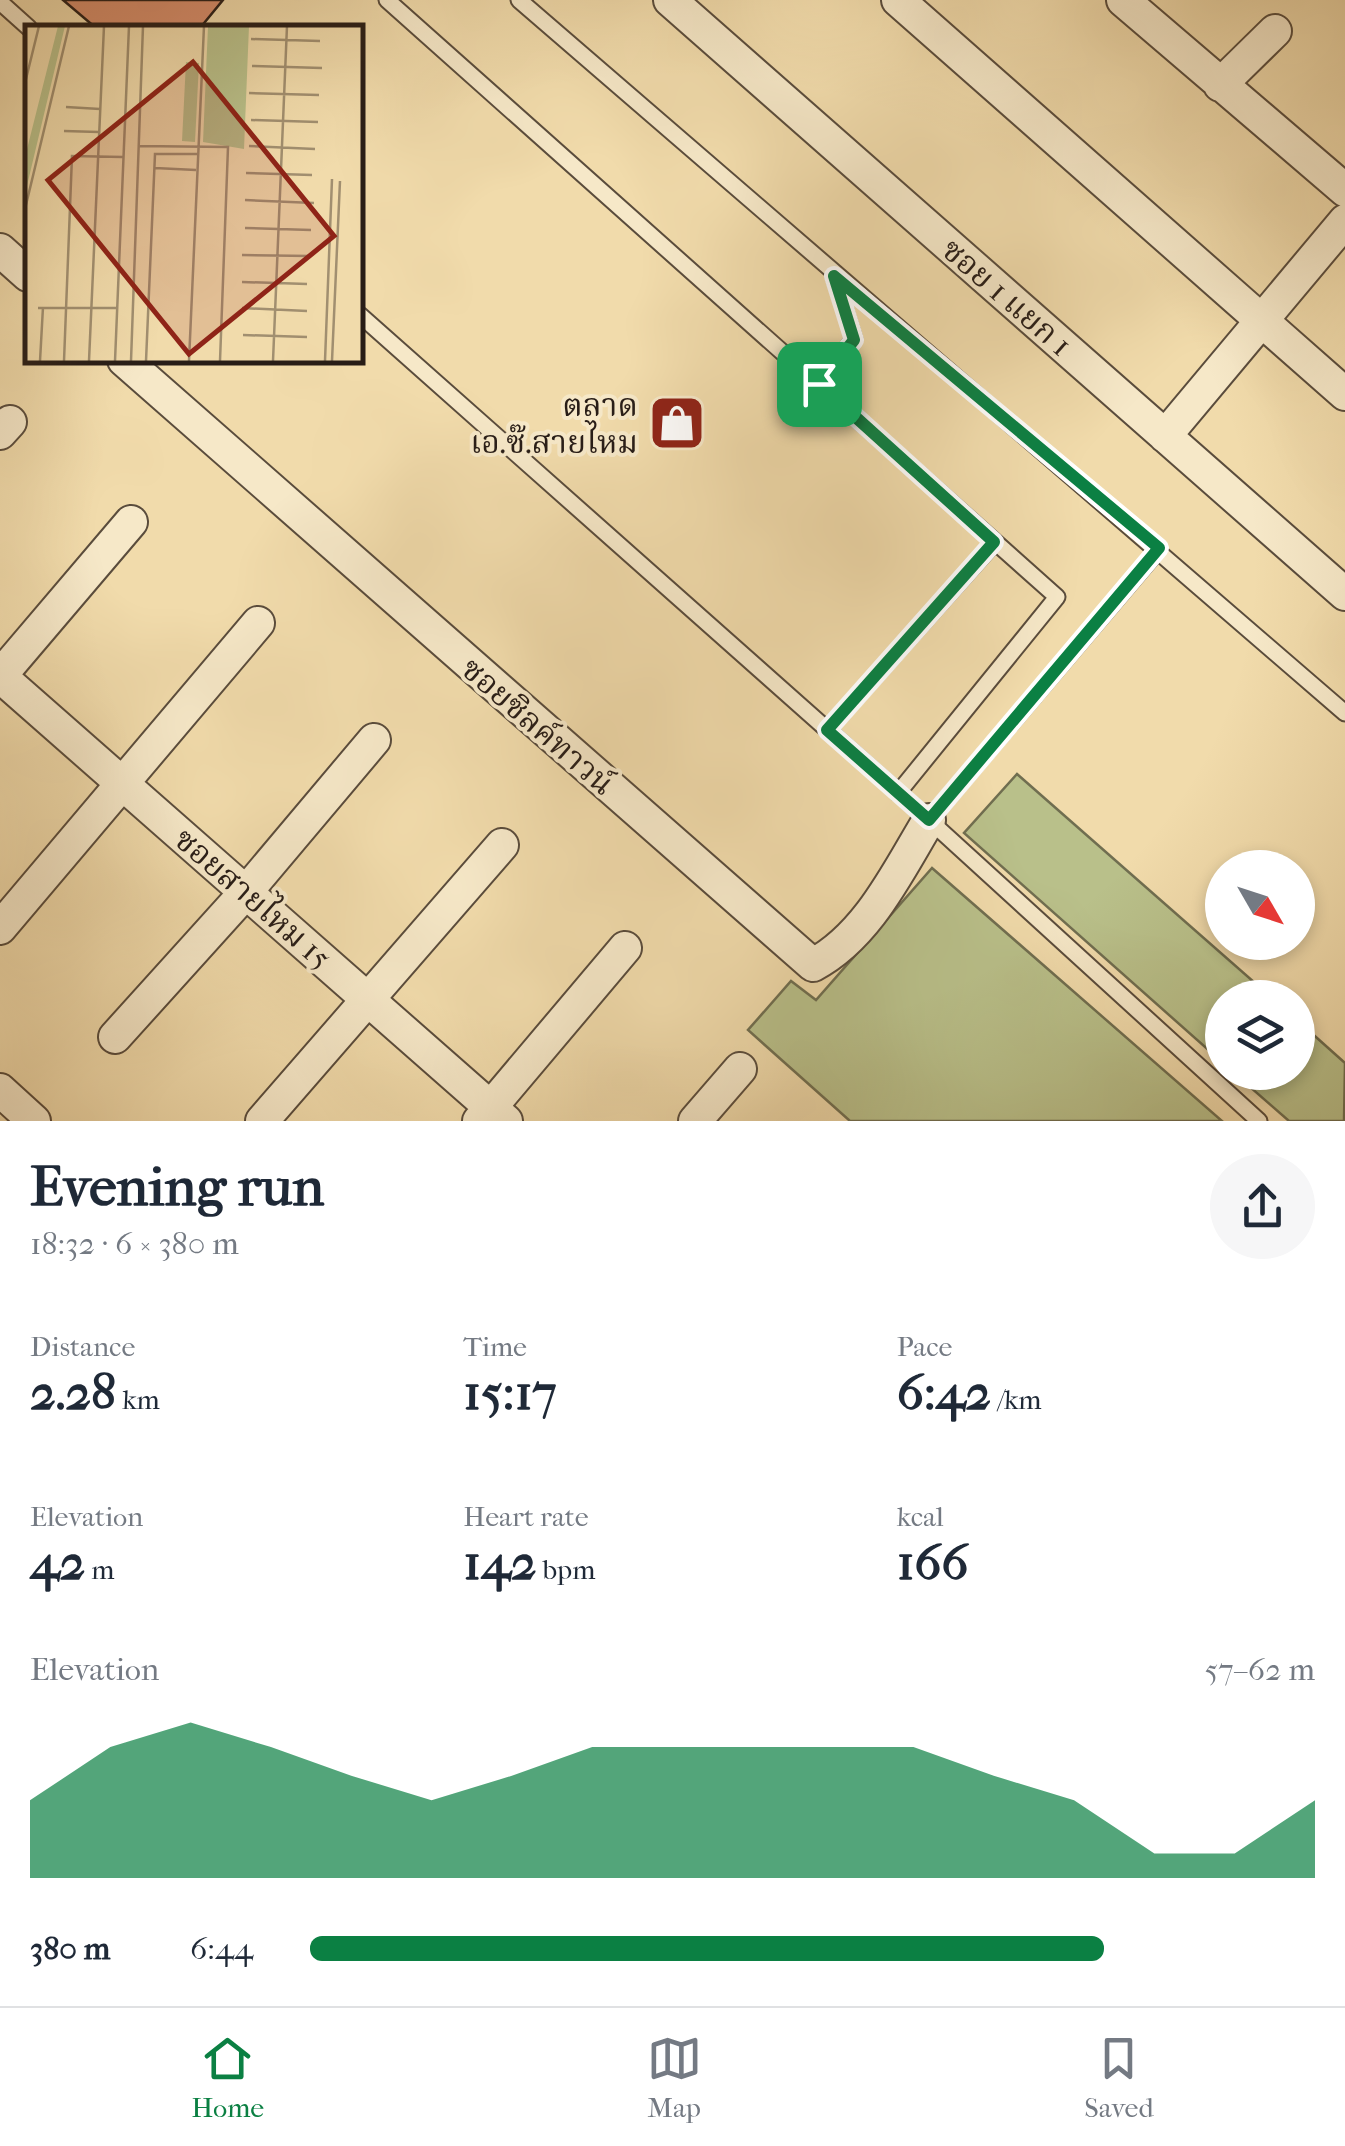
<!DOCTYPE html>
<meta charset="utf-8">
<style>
:root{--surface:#fff;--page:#f6f6f7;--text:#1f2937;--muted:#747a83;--line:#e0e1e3;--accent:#0b8043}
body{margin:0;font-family:"IM FELL French Canon","Noto Serif Thai",serif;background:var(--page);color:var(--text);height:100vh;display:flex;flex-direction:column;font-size:38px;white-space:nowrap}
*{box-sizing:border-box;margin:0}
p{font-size:32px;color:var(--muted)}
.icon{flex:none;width:55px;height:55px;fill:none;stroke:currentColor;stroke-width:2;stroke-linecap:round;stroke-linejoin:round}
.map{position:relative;height:1121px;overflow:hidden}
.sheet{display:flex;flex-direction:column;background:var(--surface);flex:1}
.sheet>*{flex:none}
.needle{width:65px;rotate:129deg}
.controls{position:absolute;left:1205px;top:850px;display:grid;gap:20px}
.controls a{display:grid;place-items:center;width:110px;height:110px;border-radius:50%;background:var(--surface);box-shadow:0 5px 15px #0003;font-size:50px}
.pin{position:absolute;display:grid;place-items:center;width:85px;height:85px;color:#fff;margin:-42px;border-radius:20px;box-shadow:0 5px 15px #0006}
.round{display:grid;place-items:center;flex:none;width:105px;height:105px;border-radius:52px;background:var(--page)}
.summary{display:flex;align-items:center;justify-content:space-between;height:170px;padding:0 30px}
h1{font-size:55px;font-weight:800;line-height:75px}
.metrics{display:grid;grid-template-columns:repeat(3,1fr);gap:15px;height:170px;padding:10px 30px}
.metrics div{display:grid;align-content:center}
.metrics b{font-size:50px;font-weight:800}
.metrics small{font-size:28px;font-weight:400}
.metrics p{font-size:28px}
.chart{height:280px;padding:20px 30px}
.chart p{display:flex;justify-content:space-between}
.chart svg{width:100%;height:180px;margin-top:10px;fill:var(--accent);opacity:.7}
ul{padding:0 30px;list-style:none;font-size:32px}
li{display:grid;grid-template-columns:160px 120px 1fr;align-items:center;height:75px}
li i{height:25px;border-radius:12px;background:var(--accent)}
.dock{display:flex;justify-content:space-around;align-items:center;height:140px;border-top:2px solid var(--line);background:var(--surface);font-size:28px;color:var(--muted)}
.dock a{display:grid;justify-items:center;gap:5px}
.dock .selected{color:var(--accent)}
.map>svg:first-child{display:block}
.green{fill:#b9c08a;stroke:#706e50;stroke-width:2.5}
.building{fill:#d68d6c;stroke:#281d17;stroke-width:2.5}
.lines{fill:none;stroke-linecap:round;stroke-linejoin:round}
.lane-casing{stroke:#5a4c3c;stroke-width:19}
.street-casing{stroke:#5a4c3c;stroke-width:36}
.lane{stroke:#f6e8c8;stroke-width:15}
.street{stroke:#f6e8c8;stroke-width:32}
.route-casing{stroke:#fff;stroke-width:20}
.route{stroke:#0b8043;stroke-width:12}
.labels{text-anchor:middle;stroke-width:8;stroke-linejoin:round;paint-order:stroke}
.street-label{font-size:32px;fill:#281d17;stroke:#f6e8c8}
.poi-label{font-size:32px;fill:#281d17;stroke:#f6e8c8;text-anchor:end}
.inset-road{fill:none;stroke:#a18f70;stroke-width:2.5}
.view{fill:#8f2418;fill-opacity:0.15;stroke:#8f2418;stroke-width:5}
.inset-edge{fill:none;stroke:#281d17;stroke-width:5}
</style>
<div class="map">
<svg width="1345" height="1121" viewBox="0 0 1345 1121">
<rect width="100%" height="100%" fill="#f1dbab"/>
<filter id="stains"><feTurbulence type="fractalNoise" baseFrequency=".002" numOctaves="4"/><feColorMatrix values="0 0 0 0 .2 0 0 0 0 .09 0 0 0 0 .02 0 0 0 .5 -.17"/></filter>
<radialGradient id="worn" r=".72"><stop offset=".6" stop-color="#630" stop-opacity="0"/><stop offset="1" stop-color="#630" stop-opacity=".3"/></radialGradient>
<path class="green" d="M1017,774L1271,997L1222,998V1062L964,833Z
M932,868L1222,1121H850L748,1030L791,981L816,1000Z
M1298,1021L1345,1063L1344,1121H1289L1234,1073L1298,1072Z"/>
<path class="building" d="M63,0H223L200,28H96Z"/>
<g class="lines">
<g class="lane-casing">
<path id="lane" d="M387,0L1057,597L898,793
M519,0L1345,713
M0,2L29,28
M360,315L929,820L1259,1121
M819,384L854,339L834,276
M827,730L995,542
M929,820L1159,549"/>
</g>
<g class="street-casing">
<path id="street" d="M670,0L1345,594
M898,0L1345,394
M1123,0L1345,190
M1220,85L1275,31
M0,250L28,275
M124,360L813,965C868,936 898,871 929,820
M0,433L10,422
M1165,436L1345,221
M0,676L506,1121
M0,676L131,522
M0,928L258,623
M115,1037L246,892L374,740
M0,1090L34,1121
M262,1121L502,845
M479,1121L625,948
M695,1121L740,1069"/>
</g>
<use href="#lane" class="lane"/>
<use href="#street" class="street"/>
</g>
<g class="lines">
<g class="route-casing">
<path id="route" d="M834,276L1159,548L929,820L827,730L994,542L819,384L854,340Z"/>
</g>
<use href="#route" class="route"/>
</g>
<defs>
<g id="shop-square" transform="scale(2.875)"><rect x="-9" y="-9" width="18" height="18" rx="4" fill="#8f2418" stroke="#f6e8c8"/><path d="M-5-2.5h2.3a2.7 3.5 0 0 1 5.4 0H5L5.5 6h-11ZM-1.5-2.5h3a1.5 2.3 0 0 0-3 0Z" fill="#fff"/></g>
</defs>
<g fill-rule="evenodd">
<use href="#shop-square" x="677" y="423"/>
</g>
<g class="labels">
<g class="street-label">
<text transform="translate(1007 297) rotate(41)" y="11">ซอย 1 แยก 1</text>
<text transform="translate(538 726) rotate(41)" y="11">ซอยซิลค์ทาวน์</text>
<text transform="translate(253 898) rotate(41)" y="11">ซอยสายไหม 15</text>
</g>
<g class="poi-label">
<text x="638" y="416">ตลาด<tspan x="638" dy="37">เอ.ซ๊.สายไหม</tspan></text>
</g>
</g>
<g transform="translate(25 25)">
<rect width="338" height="338" fill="#f1dbab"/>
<path d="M33,1H40L0,169V132ZM183,1H224L219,124L178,117ZM161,37L174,38L170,117L157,116Z" fill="#b9c08a"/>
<path class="inset-road" d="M226,14L295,16M227,41L297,43M0,58L14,1M224,68L294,70M41,82L75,84M226,95L293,97M39,106L74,107M113,121L203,122L195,336M224,121L290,124M130,143L171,145M221,148L287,150M220,175L289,178M0,184L44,1M220,203L286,205M217,230L285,231M217,257L282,259M13,283H92M217,283L282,286M218,310L282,312M15,336L18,282M39,336L47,131L98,132M64,336L79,1M90,336L104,1M106,336L118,1M121,336L130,129H172M164,336L179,1M248,336L262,1M300,336L307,154M307,336L315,156"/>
<path class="view" d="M168,37L309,211L164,329L23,155Z"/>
<rect width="338" height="338" class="inset-edge"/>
</g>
<rect width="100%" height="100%" filter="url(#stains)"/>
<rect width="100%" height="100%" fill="url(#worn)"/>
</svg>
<div class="controls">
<a><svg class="needle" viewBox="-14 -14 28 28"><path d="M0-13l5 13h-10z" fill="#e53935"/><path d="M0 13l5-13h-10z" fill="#747a83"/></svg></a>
<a><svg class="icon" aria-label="layers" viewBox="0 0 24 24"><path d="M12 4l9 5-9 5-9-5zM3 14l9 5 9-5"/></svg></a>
</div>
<div class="pin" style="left:819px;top:384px;background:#1e9e55"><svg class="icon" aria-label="arrive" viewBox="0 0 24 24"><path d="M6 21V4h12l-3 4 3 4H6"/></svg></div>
</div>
<section class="sheet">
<div class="summary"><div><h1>Evening run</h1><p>18:32 · 6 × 380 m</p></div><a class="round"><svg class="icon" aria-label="share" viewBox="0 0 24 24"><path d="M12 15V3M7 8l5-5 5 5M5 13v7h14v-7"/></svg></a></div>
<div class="metrics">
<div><p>Distance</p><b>2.28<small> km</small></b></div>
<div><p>Time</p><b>15:17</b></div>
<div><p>Pace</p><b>6:42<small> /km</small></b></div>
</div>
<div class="metrics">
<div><p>Elevation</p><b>42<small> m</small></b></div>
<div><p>Heart rate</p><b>142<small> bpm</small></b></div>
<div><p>kcal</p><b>166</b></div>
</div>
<div class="chart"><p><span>Elevation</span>57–62 m</p>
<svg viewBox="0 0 160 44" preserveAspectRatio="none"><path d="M0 44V25L10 12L20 6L30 12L40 19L50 25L60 19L70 12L80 12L90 12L100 12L110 12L120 19L130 25L140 38L150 38L160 25V44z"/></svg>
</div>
<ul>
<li><b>380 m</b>6:44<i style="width:79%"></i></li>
</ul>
</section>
<nav class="dock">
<a class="selected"><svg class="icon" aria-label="home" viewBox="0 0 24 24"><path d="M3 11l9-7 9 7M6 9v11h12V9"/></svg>Home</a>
<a><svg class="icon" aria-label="map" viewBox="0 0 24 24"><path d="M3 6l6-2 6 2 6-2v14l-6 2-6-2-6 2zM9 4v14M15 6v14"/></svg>Map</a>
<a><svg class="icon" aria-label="saved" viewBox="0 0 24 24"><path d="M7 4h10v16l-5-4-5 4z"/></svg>Saved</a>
</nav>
